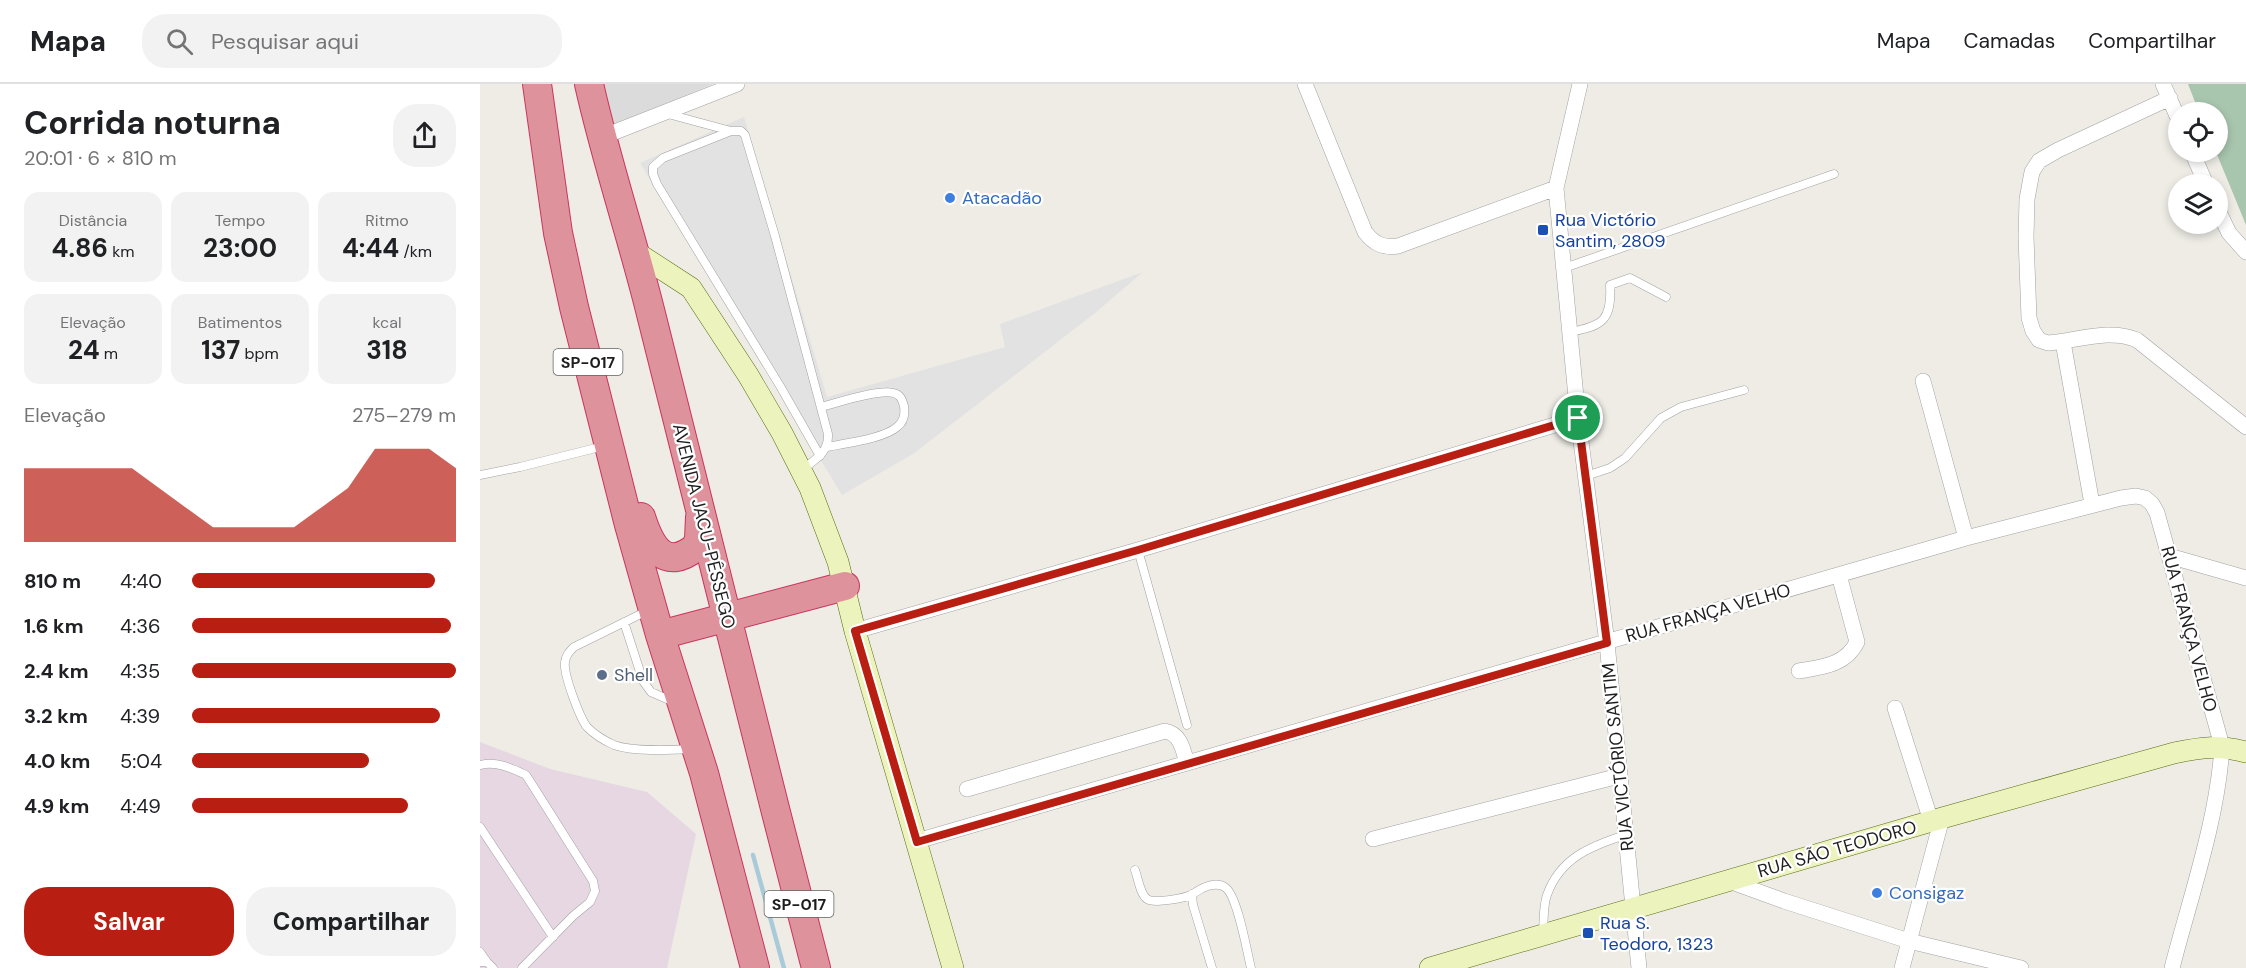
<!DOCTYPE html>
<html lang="pt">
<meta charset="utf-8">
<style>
:root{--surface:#fff;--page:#f2f2f2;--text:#202124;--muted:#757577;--line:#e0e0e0;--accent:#b91e12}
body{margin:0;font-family:"DM Sans",sans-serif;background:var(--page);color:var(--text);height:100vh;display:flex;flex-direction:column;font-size:22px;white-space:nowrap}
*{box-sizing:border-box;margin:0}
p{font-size:20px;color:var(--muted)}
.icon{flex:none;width:33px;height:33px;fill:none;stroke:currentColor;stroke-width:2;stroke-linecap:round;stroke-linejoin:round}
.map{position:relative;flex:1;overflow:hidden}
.panel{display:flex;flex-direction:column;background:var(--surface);width:480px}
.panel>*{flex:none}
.tools{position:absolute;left:1688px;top:18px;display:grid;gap:12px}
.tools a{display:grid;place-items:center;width:60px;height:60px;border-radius:50%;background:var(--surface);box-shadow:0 3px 9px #0003;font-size:30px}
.pin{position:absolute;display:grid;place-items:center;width:51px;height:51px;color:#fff;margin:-26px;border:3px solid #fff;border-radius:50%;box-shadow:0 2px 6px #0007}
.round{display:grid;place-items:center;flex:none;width:63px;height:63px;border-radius:24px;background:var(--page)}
.overview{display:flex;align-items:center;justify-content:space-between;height:102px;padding:0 24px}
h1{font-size:33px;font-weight:700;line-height:45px}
.stats{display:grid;grid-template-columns:repeat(3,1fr);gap:9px;height:102px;padding:6px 24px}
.stats div{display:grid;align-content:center;border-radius:15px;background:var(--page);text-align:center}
.stats b{font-size:26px;font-weight:700}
.stats small{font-size:16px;font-weight:400}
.stats p{font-size:16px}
.chart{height:168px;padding:12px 24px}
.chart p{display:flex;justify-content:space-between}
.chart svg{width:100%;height:108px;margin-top:6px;fill:var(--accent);opacity:.7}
.button{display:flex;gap:12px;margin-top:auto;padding:12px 24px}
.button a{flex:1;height:69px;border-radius:24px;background:var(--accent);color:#fff;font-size:24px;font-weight:700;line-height:69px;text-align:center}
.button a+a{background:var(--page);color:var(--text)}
ul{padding:0 24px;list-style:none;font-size:20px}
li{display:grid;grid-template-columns:96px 72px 1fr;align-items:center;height:45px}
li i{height:15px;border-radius:8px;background:var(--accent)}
header{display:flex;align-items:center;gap:36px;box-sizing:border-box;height:84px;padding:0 30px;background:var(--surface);border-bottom:2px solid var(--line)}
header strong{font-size:28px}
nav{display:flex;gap:33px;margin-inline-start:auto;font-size:21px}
.search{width:420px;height:54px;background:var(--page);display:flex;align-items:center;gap:15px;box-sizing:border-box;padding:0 21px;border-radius:24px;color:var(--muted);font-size:22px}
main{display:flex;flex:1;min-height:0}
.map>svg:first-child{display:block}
.residential{fill:#dcdbdb}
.industrial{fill:#e6d7e2}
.cemetery{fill:#a8c5ae}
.parking{fill:#e2e2e2}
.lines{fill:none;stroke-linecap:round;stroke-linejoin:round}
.stream{stroke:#a9cad8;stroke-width:4.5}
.lane-casing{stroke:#a2a2a2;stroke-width:9}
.street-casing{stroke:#a2a2a2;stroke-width:16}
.secondary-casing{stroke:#5a6b0f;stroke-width:22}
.highway-casing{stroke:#ca345d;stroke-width:30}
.lane{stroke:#fff;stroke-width:8}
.street{stroke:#fff;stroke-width:15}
.secondary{stroke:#edf3bd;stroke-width:21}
.highway{stroke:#de939c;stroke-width:28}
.route-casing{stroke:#fff;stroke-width:12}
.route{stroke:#b91e12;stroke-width:8}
.shop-dot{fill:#3f7fe0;stroke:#fff;stroke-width:2}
.transit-dot{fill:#1a4fb4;stroke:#fff;stroke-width:2}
.service-dot{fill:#5c6f8a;stroke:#fff;stroke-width:2}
.labels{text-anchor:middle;stroke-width:4.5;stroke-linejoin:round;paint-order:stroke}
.shield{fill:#fff;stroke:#626262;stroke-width:1.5}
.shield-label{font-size:16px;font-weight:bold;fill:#1e1e1e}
.shop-label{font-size:18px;fill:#366cbe;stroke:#fff;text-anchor:start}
.transit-label{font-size:18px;fill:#164399;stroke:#fff;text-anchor:start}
.street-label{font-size:18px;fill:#1e1e1e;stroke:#fff}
.service-label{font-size:18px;fill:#4e5e75;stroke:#fff;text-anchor:start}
</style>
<header>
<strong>Mapa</strong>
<div class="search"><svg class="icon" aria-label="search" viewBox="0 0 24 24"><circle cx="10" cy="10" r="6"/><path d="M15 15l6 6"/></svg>Pesquisar aqui</div>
<nav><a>Mapa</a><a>Camadas</a><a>Compartilhar</a></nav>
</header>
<main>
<section class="panel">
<div class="overview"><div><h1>Corrida noturna</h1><p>20:01 · 6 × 810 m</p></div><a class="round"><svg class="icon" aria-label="share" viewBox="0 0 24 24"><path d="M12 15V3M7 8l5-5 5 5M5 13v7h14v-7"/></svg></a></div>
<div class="stats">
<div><p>Distância</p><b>4.86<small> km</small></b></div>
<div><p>Tempo</p><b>23:00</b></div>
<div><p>Ritmo</p><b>4:44<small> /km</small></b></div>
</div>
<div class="stats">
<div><p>Elevação</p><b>24<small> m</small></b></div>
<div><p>Batimentos</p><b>137<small> bpm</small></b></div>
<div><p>kcal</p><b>318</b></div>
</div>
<div class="chart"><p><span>Elevação</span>275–279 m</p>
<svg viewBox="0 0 160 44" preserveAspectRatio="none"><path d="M0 44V14L10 14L20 14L30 14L40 14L50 22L60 30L70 38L80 38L90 38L100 38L110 30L120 22L130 6L140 6L150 6L160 14V44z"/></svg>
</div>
<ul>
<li><b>810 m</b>4:40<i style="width:92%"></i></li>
<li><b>1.6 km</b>4:36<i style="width:98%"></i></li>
<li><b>2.4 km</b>4:35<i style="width:100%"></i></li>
<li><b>3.2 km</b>4:39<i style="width:94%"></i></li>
<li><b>4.0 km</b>5:04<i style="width:67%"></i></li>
<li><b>4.9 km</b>4:49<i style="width:82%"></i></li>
</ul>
<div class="button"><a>Salvar</a><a>Compartilhar</a></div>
</section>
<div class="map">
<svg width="1766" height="884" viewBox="0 0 1766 884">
<rect width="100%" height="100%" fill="#eeece5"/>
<path class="residential" d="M122,0H233L129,44Z"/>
<path class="industrial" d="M0,658L70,685L167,708L216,750L187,884H0Z"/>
<path class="cemetery" d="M1708,0H1766V141L1736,68L1737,28H1719Z"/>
<path class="parking" d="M264,33L347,313L525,263L520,240L663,188L615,229L433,370L362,411L160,79Z"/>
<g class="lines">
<path class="stream" d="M273,771L304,884"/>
<g class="lane-casing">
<path id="lane" d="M188,30L251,47
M1084,184L1354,90
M1090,248C1123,242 1132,236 1130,201L1150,194L1186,213
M341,323C357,319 398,305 413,309C420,310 422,315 424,322C425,329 424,338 417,343C403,355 365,359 347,363
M323,385C336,375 349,368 348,350L295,152L265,51L261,47H251L183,74L173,83V90L177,100L300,302L340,372
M0,391L40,383L124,362
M1106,392L1130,384L1145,374L1181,334L1201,323L1264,306
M658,466L707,641
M169,526L94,563C89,568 86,571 85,578C83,590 100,634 107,643C114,650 125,657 134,661C153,668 191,666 212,665
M144,538L163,597L171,608L194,618
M0,681C17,677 31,684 46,691L113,797L115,807L110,818L93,832L42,884
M0,743L73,853
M655,786C658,794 660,810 667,815C674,820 706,814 713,810C721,804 736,796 746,804C758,814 767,868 771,884
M712,810L713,821L732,884
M1063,848C1064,836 1063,822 1067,811C1080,774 1111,762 1145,751
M0,868L7,878
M0,878H7L13,884"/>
</g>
<g class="street-casing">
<path id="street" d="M825,0L885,148C894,160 903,164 918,162L1076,104
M1100,0L1076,104L1098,334L1127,559L1159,884
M1683,0L1698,34
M1690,14L1578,66L1559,77L1552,88L1547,115L1546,153L1549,234L1553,247L1559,256L1568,259C1597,257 1629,244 1657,256L1766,343
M122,53L257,0
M1712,68L1726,100
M1737,124L1749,149L1766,168
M1583,258L1612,420
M1443,297L1486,454
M1689,472L1766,494
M375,547L658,466L1098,334
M1319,587C1342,583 1366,581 1377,558L1359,491
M1415,624L1451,737
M487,705L685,647C701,650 703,666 707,679
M893,755L1139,692
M437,757L1486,454L1641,414L1656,412L1665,414L1672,420L1677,429L1742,662C1738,734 1710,814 1692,884
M1249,797L1304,817L1429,857L1541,884
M1422,884L1462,734"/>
</g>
<g class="secondary-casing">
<path id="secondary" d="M154,167L211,204L268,291L302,349L330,404L358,478L375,547L473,884
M950,884L1462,734L1694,669C1723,663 1737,661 1766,668"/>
</g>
<g class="highway-casing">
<path id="highway" d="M57,0L78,149L94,223L149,441L180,551L224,689L275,884
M109,0C126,76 151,150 170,226C225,445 279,665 336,884
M161,433C170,461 184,489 216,463L219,455L220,433
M180,551L365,502"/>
</g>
<use href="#lane" class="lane"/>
<use href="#street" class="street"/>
<use href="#secondary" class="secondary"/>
<use href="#highway" class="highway"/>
</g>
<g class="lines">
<g class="route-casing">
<path id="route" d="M1098,334L1127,559L437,758L375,547L658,466Z"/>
</g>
<use href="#route" class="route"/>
</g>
<g class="shop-dot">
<circle cx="470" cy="114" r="6"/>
<circle cx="1397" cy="809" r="6"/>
</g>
<g class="transit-dot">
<rect x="1057" y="140" width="12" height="12" rx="3"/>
<rect x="1102" y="843" width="12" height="12" rx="3"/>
</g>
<circle class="service-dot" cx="122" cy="591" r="6"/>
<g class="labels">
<g class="shield">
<rect x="73.5" y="265" width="69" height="26" rx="4.5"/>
<rect x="284.5" y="807" width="69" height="26" rx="4.5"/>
</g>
<g class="shield-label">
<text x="108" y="284">SP-017</text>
<text x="319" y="826">SP-017</text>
</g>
<g class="shop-label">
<text x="482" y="120">Atacadão</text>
<text x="1409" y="815">Consigaz</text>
</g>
<g class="transit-label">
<text x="1075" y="142">Rua Victório<tspan x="1075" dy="21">Santim, 2809</tspan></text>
<text x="1120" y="845">Rua S.<tspan x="1120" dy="21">Teodoro, 1323</tspan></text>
</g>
<g class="street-label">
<text transform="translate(224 442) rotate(76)" y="6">AVENIDA JACU-PÊSSEGO</text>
<text transform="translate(1228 529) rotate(-16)" y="6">RUA FRANÇA VELHO</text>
<text transform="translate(1709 545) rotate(75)" y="6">RUA FRANÇA VELHO</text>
<text transform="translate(1138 673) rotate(-96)" y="6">RUA VICTÓRIO SANTIM</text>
<text transform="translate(1357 765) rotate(-16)" y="6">RUA SÃO TEODORO</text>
</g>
<g class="service-label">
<text x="134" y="597">Shell</text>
</g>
</g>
</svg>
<div class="tools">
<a><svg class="icon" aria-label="locate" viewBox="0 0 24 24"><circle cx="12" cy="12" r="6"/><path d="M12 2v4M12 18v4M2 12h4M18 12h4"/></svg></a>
<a><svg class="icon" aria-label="layers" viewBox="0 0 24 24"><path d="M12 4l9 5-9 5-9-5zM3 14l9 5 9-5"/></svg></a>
</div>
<div class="pin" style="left:1098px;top:334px;background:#1e9e55"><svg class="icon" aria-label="arrive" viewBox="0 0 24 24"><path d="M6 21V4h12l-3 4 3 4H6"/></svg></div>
</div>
</main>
